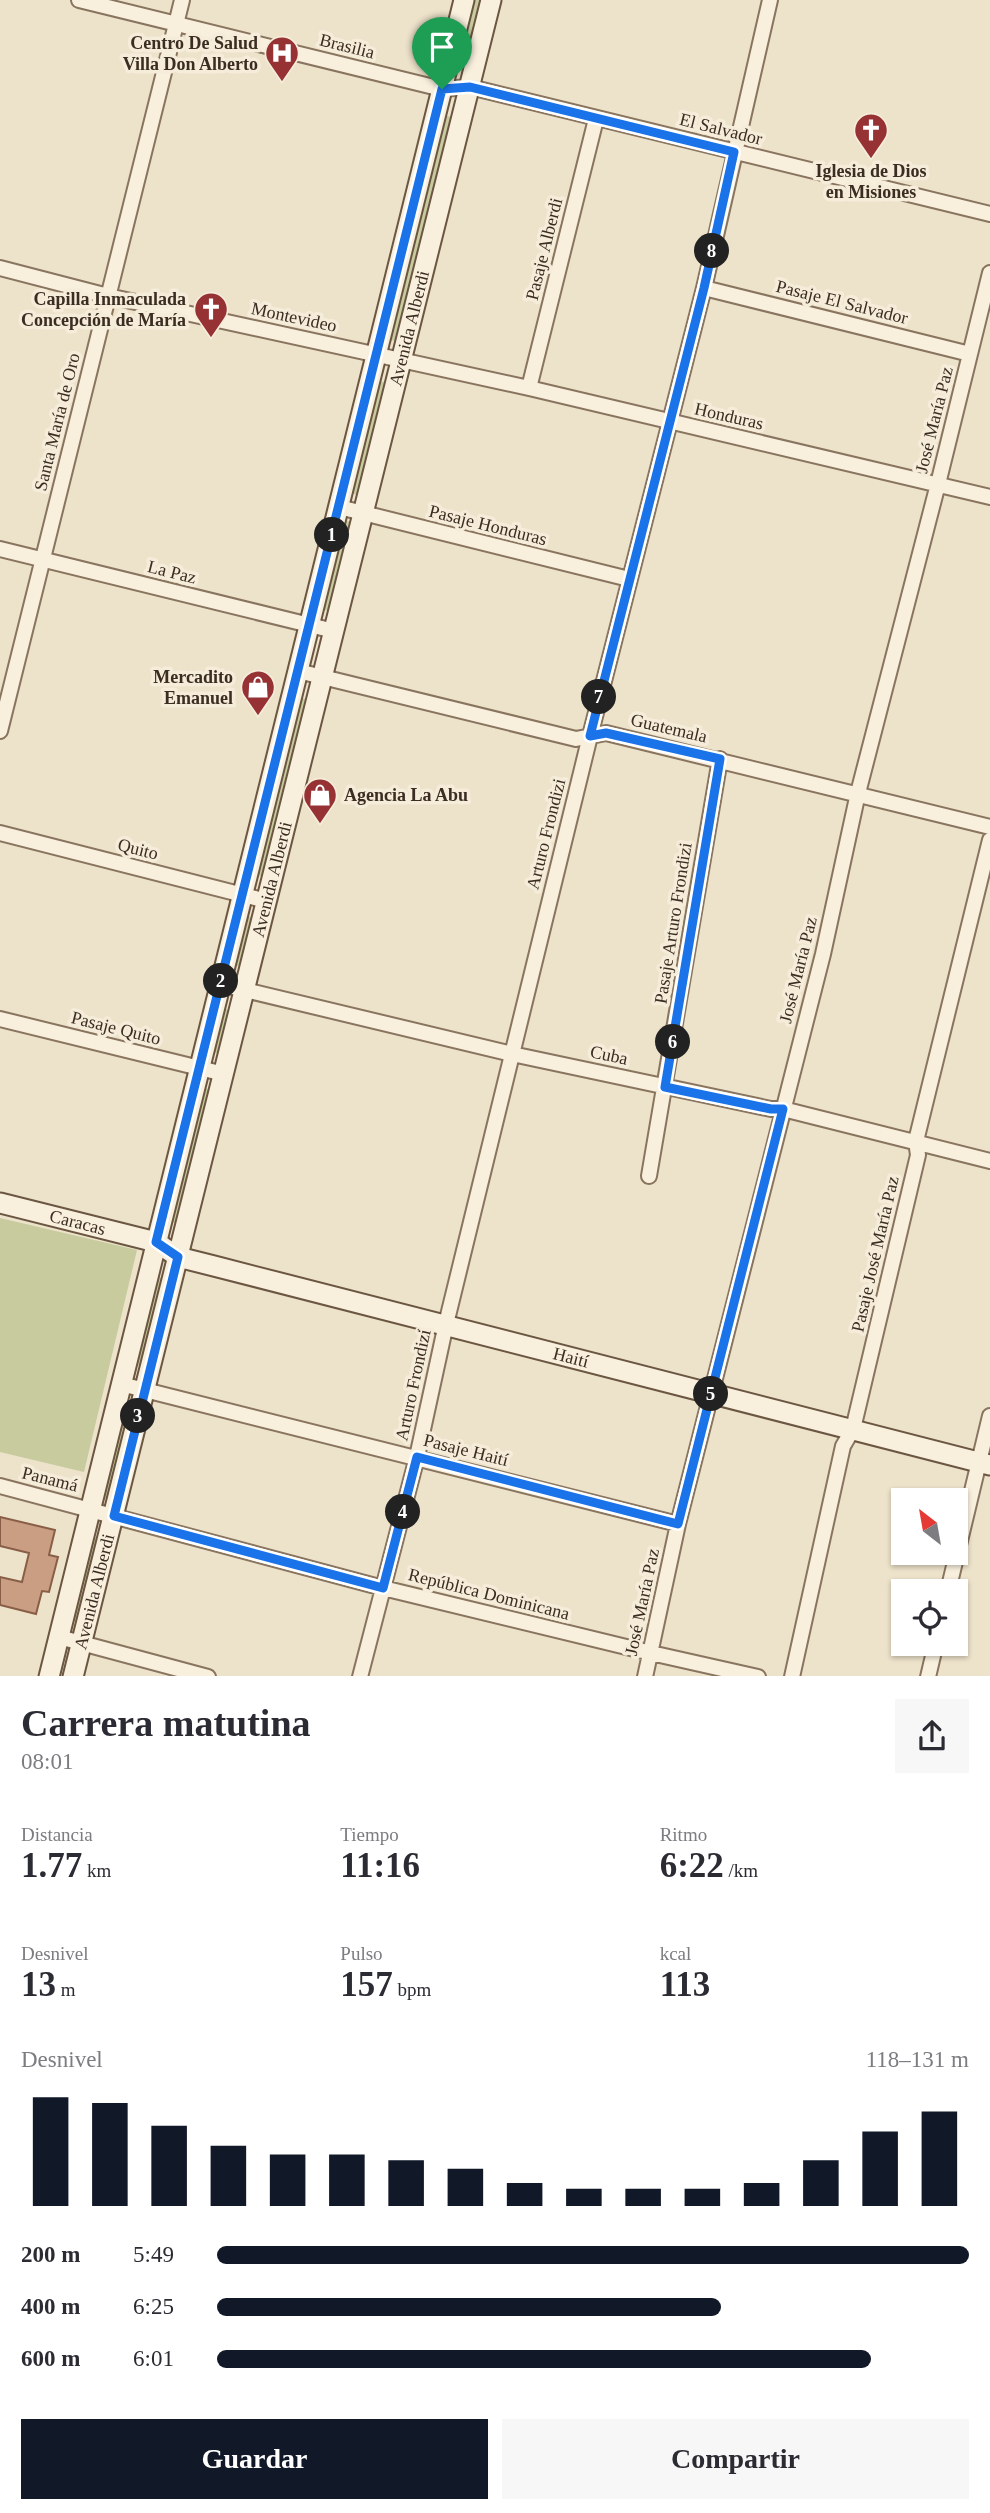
<!DOCTYPE html>
<html lang="es">
<meta charset="utf-8">
<style>
:root{--surface:#fff;--page:#f7f7f7;--text:#2b2b33;--muted:#7c7c81;--accent:#111827}
body{margin:0;font-family:Georgia,serif;background:var(--page);color:var(--text);height:100vh;display:flex;flex-direction:column;font-size:26px;white-space:nowrap}
*{box-sizing:border-box;margin:0}
p{font-size:23px;color:var(--muted)}
.icon{flex:none;width:38px;height:38px;fill:none;stroke:currentColor;stroke-width:2;stroke-linecap:round;stroke-linejoin:round}
.map{position:relative;height:1676px;overflow:hidden}
.panel{display:flex;flex-direction:column;background:var(--surface);flex:1}
.panel>*{flex:none}
.needle{width:46px;rotate:329deg}
.tools{position:absolute;left:891px;top:1488px;display:grid;gap:14px}
.tools a{display:grid;place-items:center;width:77px;height:77px;border-radius:0px;background:var(--surface);box-shadow:0 2px 5px #0004;font-size:35px}
.pin{position:absolute;display:grid;place-items:center;width:60px;height:60px;color:#fff;margin:-72px -30px;border-radius:50% 50% 50% 0;rotate:-45deg;box-shadow:0 0 7px #0007}
.pin .icon{rotate:45deg}
.km{position:absolute;width:35px;height:35px;margin:-18px;border-radius:50%;background:#222;color:#fff;font-size:19px;line-height:35px;text-align:center}
.round{display:grid;place-items:center;flex:none;width:74px;height:74px;border-radius:0px;background:var(--page)}
.head{display:flex;align-items:center;justify-content:space-between;height:119px;padding:0 21px}
h1{font-size:38px;font-weight:800;line-height:52px}
.stats{display:grid;grid-template-columns:repeat(3,1fr);gap:10px;height:119px;padding:7px 21px}
.stats div{display:grid;align-content:center}
.stats b{font-size:35px;font-weight:800}
.stats small{font-size:19px;font-weight:400}
.stats p{font-size:19px}
.chart{height:196px;padding:14px 21px}
.chart p{display:flex;justify-content:space-between}
.chart svg{width:100%;height:126px;margin-top:7px;stroke:var(--accent);stroke-width:6}
.button{display:flex;gap:14px;margin-top:auto;padding:14px 21px}
.button a{flex:1;height:80px;border-radius:0px;background:var(--accent);color:#fff;font-size:28px;font-weight:800;line-height:80px;text-align:center}
.button a+a{background:var(--page);color:var(--text)}
ul{padding:0 21px;list-style:none;font-size:23px}
li{display:grid;grid-template-columns:112px 84px 1fr;align-items:center;height:52px}
li i{height:18px;border-radius:9px;background:var(--accent)}
.map>svg:first-child{display:block}
.green{fill:#c7cb9e}
.building{fill:#c99e82;stroke:#885e46;stroke-width:2}
.lines{fill:none;stroke-linecap:round;stroke-linejoin:round}
.street-casing{stroke:#89755f;stroke-width:18}
.secondary-casing{stroke:#6b5642;stroke-width:23}
.street{stroke:#f8efdd;stroke-width:14}
.secondary{stroke:#f8efdd;stroke-width:19}
.route-casing{stroke:#fff;stroke-width:14}
.route{stroke:#1a73e8;stroke-width:9}
.labels{text-anchor:middle;stroke-width:7;stroke-linejoin:round;paint-order:stroke}
.poi-label{font-size:18px;font-weight:bold;fill:#3b2d22;stroke:#f5ecd9;text-anchor:end}
.street-label{font-size:18px;fill:#3b2d22;stroke:#f5ecd9}
</style>
<div class="map">
<svg width="990" height="1677" viewBox="0 0 990 1677">
<rect width="100%" height="100%" fill="#ede2ca"/>
<path class="green" d="M471,0H480L464,62L455,60Z
M444,115L451,117L397,341L390,340Z
M377,380L386,383L357,495L349,492Z
M343,519L350,522L329,611L320,609Z
M298,698L308,699L264,878L255,873Z
M245,915L253,918L242,968L233,964Z
M224,1008L230,1011L220,1053H215L212,1050Z
M203,1088L212,1090L178,1224L168,1221Z
M0,1218L137,1250L84,1472L0,1452Z
M156,1277L164,1278L145,1367L137,1365Z
M124,1410L132,1413L111,1500L102,1498Z
M91,1536L100,1539L80,1623L70,1620Z"/>
<path class="building" d="M0,1517L55,1530L49,1555L58,1557L49,1592L42,1591L36,1614L0,1605V1577L22,1582L29,1553L0,1546Z"/>
<g class="lines">
<g class="street-casing">
<path id="street" d="M79,0L442,89L470,87L990,214
M0,268L108,296L529,388L990,497
M704,288L970,354
M529,388L596,119
M339,507L629,579
M0,549L334,631
M298,671L576,739L606,733L990,827
M0,731L182,0
M0,833L267,901
M220,984L512,1054L771,1109H783L990,1161
M0,1019L224,1074
M649,1176L720,759
M121,1384L678,1524
M0,1486L383,1588L651,1653L758,1677
M948,1591L990,1416
M59,1637L208,1677
M360,1677L417,1457L446,1324L590,736L704,288L770,0
M645,1677L678,1524L823,954L858,793L938,484L990,273
M792,1677L843,1446L853,1429L918,1155L916,1141L990,840
M928,1677L936,1643"/>
</g>
<g class="secondary-casing">
<g id="secondary">
<path id="s1" d="M0,1203L156,1242L178,1257L214,1266L990,1465"/>
<path d="M49,1677L464,0"/>
<path id="s2" d="M73,1677L491,0"/>
</g>
</g>
<use href="#street" class="street"/>
<use href="#secondary" class="secondary"/>
</g>
<g class="lines">
<g class="route-casing">
<path id="route" d="M470,87L734,152L704,288L590,736L606,733L720,759L665,1087L771,1109H783L678,1524L417,1457L383,1588L114,1516L178,1257L156,1242L442,89Z"/>
</g>
<use href="#route" class="route"/>
</g>
<defs>
<g id="hospital-pin" transform="scale(1.75)"><path d="M0 17L-7.5 6A9.5 9.5 0 1 1 7.5 6Z" fill="#963134" stroke="#f5ecd9"/><path d="M-5-5h3v3.5h4V-5h3V5h-3V1.5h-4V5h-3Z" fill="#fff"/></g>
<g id="church-pin" transform="scale(1.75)"><path d="M0 17L-7.5 6A9.5 9.5 0 1 1 7.5 6Z" fill="#963134" stroke="#f5ecd9"/><path d="M-1.2-6h2.4v3.5h3.3v2.4h-3.3V6h-2.4V-.1h-3.3v-2.4h3.3Z" fill="#fff"/></g>
<g id="shop-pin" transform="scale(1.75)"><path d="M0 17L-7.5 6A9.5 9.5 0 1 1 7.5 6Z" fill="#963134" stroke="#f5ecd9"/><path d="M-5-2.5h2.3a2.7 3.5 0 0 1 5.4 0H5L5.5 6h-11ZM-1.5-2.5h3a1.5 2.3 0 0 0-3 0Z" fill="#fff"/></g>
</defs>
<g fill-rule="evenodd">
<use href="#hospital-pin" x="282" y="53"/>
<use href="#church-pin" x="871" y="130"/>
<use href="#church-pin" x="211" y="309"/>
<use href="#shop-pin" x="258" y="687"/>
<use href="#shop-pin" x="320" y="795"/>
</g>
<g class="labels">
<g class="poi-label">
<text x="258" y="49">Centro De Salud<tspan x="258" dy="21">Villa Don Alberto</tspan></text>
<text x="871" y="177" text-anchor="middle">Iglesia de Dios<tspan x="871" dy="21">en Misiones</tspan></text>
<text x="186" y="305">Capilla Inmaculada<tspan x="186" dy="21">Concepción de María</tspan></text>
<text x="233" y="683">Mercadito<tspan x="233" dy="21">Emanuel</tspan></text>
<text x="344" y="801" text-anchor="start">Agencia La Abu</text>
</g>
<g class="street-label">
<text transform="translate(347 46) rotate(14)" y="6">Brasilia</text>
<text transform="translate(721 129) rotate(14)" y="6">El Salvador</text>
<text transform="translate(544 249) rotate(-76)" y="6">Pasaje Alberdi</text>
<text transform="translate(842 302) rotate(14)" y="6">Pasaje El Salvador</text>
<text transform="translate(294 317) rotate(12)" y="6">Montevideo</text>
<text dy="6" stroke="none"><textPath href="#s2" startOffset="1390">Avenida Alberdi</textPath></text>
<text transform="translate(729 416) rotate(13)" y="6">Honduras</text>
<text transform="translate(934 420) rotate(-76)" y="6">José María Paz</text>
<text transform="translate(57 422) rotate(-76)" y="6">Santa María de Oro</text>
<text transform="translate(488 525) rotate(14)" y="6">Pasaje Honduras</text>
<text transform="translate(172 572) rotate(14)" y="6">La Paz</text>
<text transform="translate(669 728) rotate(13)" y="6">Guatemala</text>
<text transform="translate(546 834) rotate(-76)" y="6">Arturo Frondizi</text>
<text transform="translate(138 849) rotate(14)" y="6">Quito</text>
<text dy="6" stroke="none"><textPath href="#s2" startOffset="822">Avenida Alberdi</textPath></text>
<text transform="translate(673 923) rotate(-81)" y="6">Pasaje Arturo Frondizi</text>
<text transform="translate(798 970) rotate(-76)" y="6">José María Paz</text>
<text transform="translate(116 1028) rotate(14)" y="6">Pasaje Quito</text>
<text transform="translate(609 1055) rotate(12)" y="6">Cuba</text>
<text dy="6" stroke="none"><textPath href="#s1" startOffset="80">Caracas</textPath></text>
<text transform="translate(875 1254) rotate(-77)" y="6">Pasaje José María Paz</text>
<text dy="6" stroke="none"><textPath href="#s1" startOffset="593">Haití</textPath></text>
<text transform="translate(413 1385) rotate(-78)" y="6">Arturo Frondizi</text>
<text transform="translate(466 1450) rotate(14)" y="6">Pasaje Haití</text>
<text transform="translate(50 1479) rotate(14)" y="6">Panamá</text>
<text dy="6" stroke="none"><textPath href="#s2" startOffset="88">Avenida Alberdi</textPath></text>
<text transform="translate(489 1594) rotate(14)" y="6">República Dominicana</text>
<text transform="translate(642 1602) rotate(-78)" y="6">José María Paz</text>
</g>
</g>
</svg>
<div class="tools">
<a><svg class="needle" viewBox="-14 -14 28 28"><path d="M0-13l5 13h-10z" fill="#e53935"/><path d="M0 13l5-13h-10z" fill="#7c7c81"/></svg></a>
<a><svg class="icon" aria-label="locate" viewBox="0 0 24 24"><circle cx="12" cy="12" r="6"/><path d="M12 2v4M12 18v4M2 12h4M18 12h4"/></svg></a>
</div>
<div class="pin" style="left:442px;top:89px;background:#1e9e55"><svg class="icon" aria-label="arrive" viewBox="0 0 24 24"><path d="M6 21V4h12l-3 4 3 4H6"/></svg></div>
<b class="km" style="left:332px;top:535px">1</b>
<b class="km" style="left:221px;top:981px">2</b>
<b class="km" style="left:138px;top:1416px">3</b>
<b class="km" style="left:403px;top:1512px">4</b>
<b class="km" style="left:711px;top:1394px">5</b>
<b class="km" style="left:673px;top:1042px">6</b>
<b class="km" style="left:599px;top:697px">7</b>
<b class="km" style="left:712px;top:251px">8</b>
</div>
<section class="panel">
<div class="head"><div><h1>Carrera matutina</h1><p>08:01</p></div><a class="round"><svg class="icon" aria-label="share" viewBox="0 0 24 24"><path d="M12 15V3M7 8l5-5 5 5M5 13v7h14v-7"/></svg></a></div>
<div class="stats">
<div><p>Distancia</p><b>1.77<small> km</small></b></div>
<div><p>Tiempo</p><b>11:16</b></div>
<div><p>Ritmo</p><b>6:22<small> /km</small></b></div>
</div>
<div class="stats">
<div><p>Desnivel</p><b>13<small> m</small></b></div>
<div><p>Pulso</p><b>157<small> bpm</small></b></div>
<div><p>kcal</p><b>113</b></div>
</div>
<div class="chart"><p><span>Desnivel</span>118–131 m</p>
<svg viewBox="0 0 160 44" preserveAspectRatio="none"><path d="M5 44V6M15 44V8M25 44V16M35 44V23M45 44V26M55 44V26M65 44V28M75 44V31M85 44V36M95 44V38M105 44V38M115 44V38M125 44V36M135 44V28M145 44V18M155 44V11"/></svg>
</div>
<ul>
<li><b>200 m</b>5:49<i style="width:100%"></i></li>
<li><b>400 m</b>6:25<i style="width:67%"></i></li>
<li><b>600 m</b>6:01<i style="width:87%"></i></li>
</ul>
<div class="button"><a>Guardar</a><a>Compartir</a></div>
</section>
